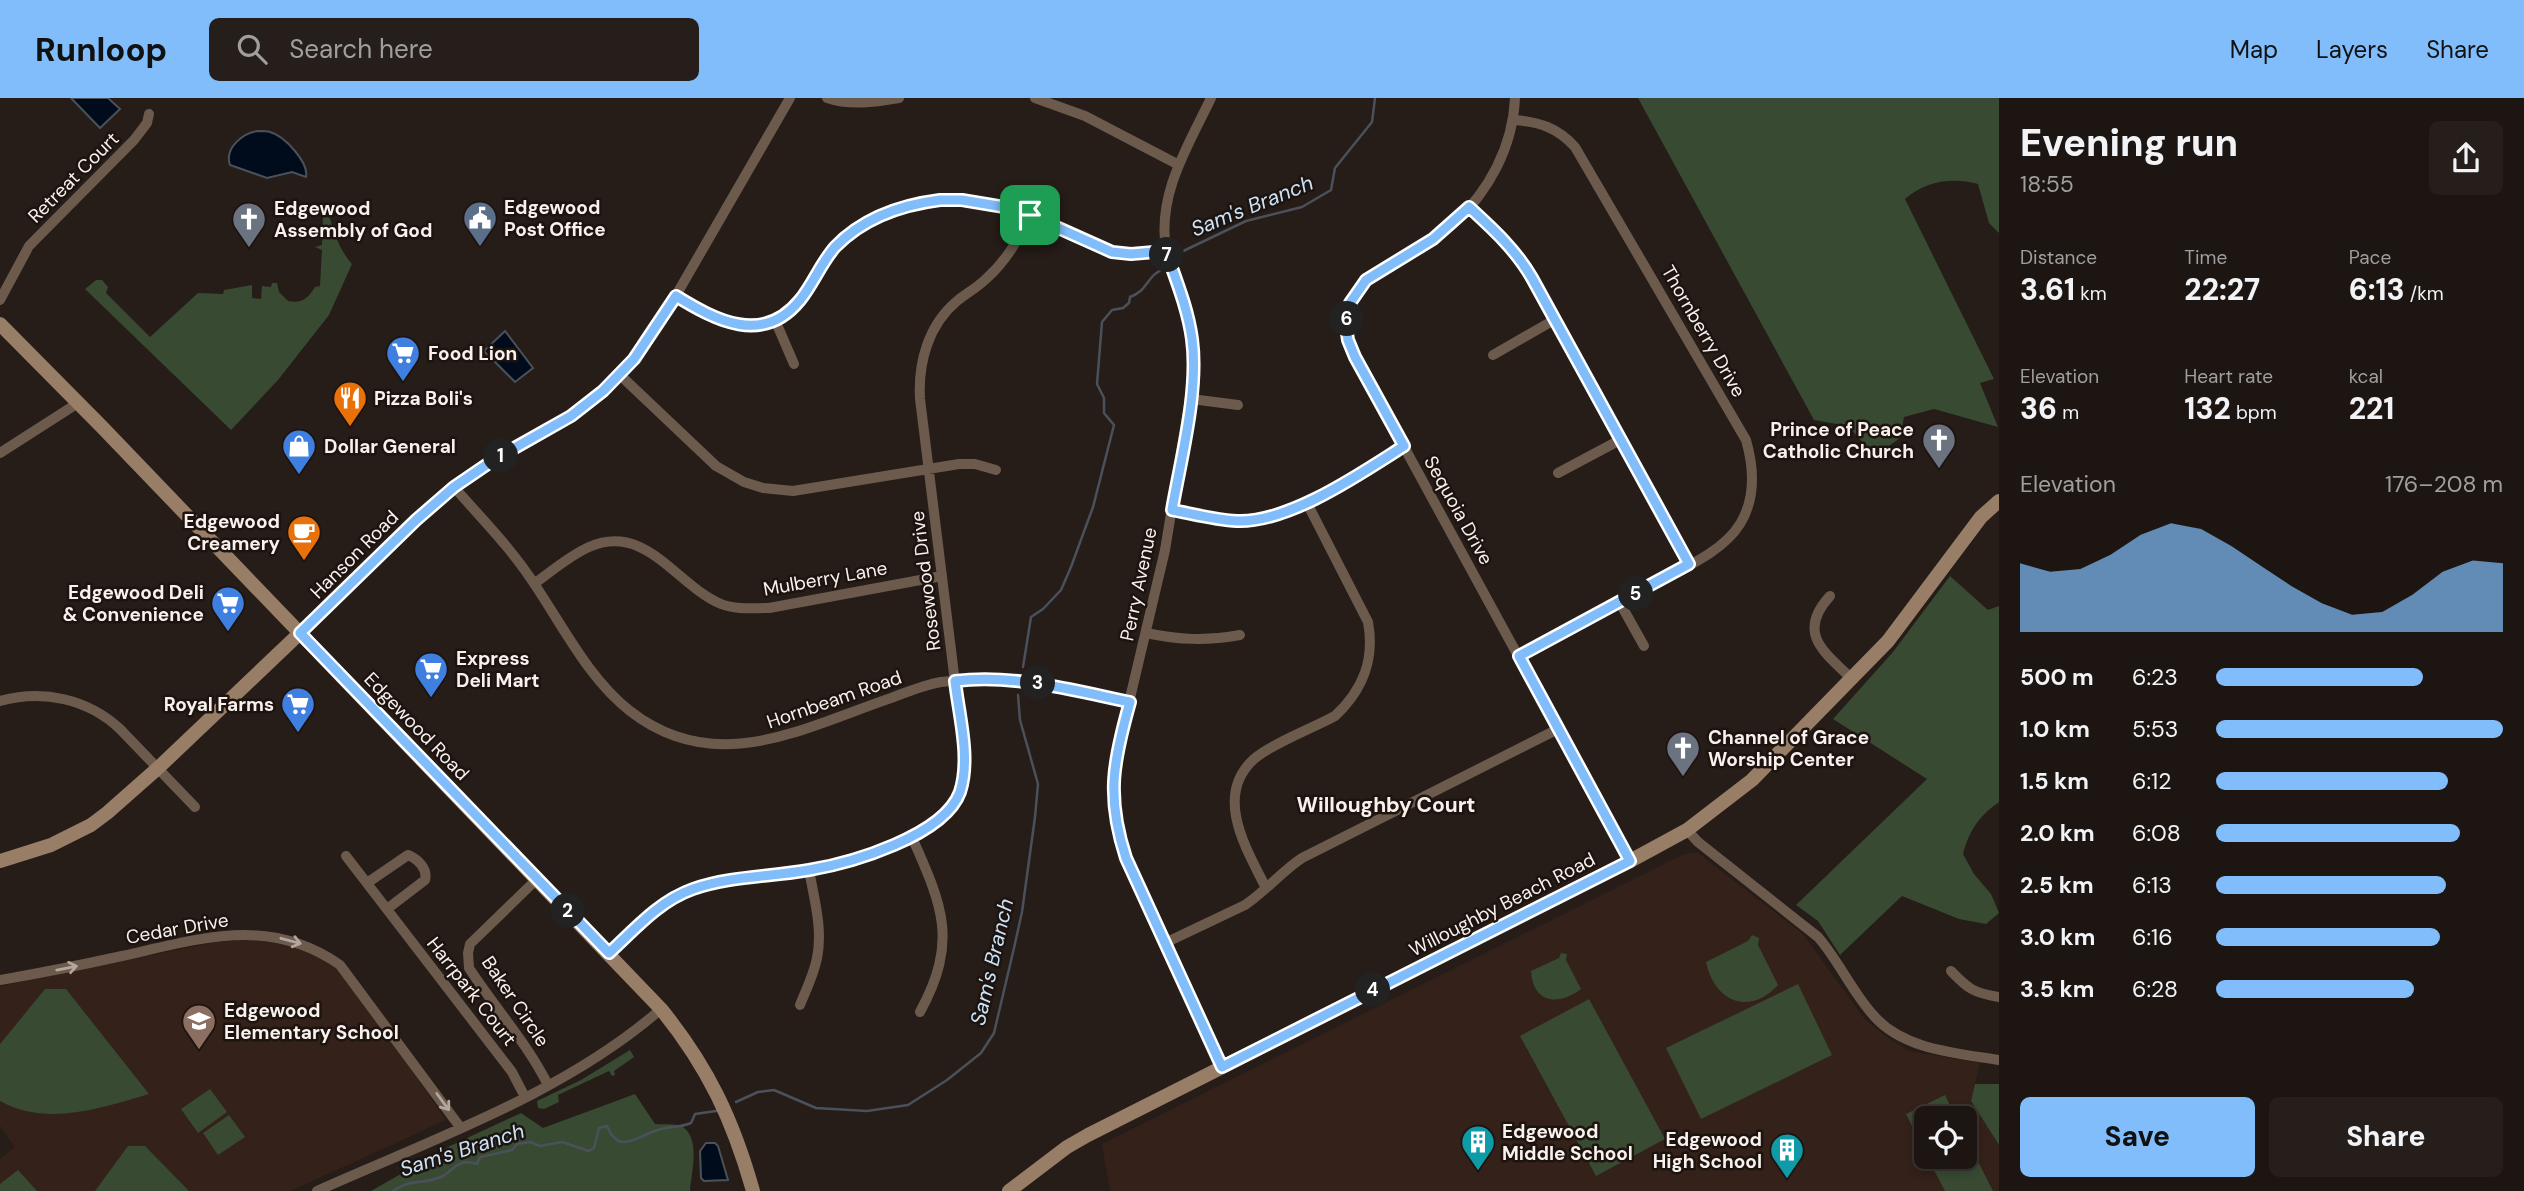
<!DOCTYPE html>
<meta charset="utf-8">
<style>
:root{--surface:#1c1512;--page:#251e1b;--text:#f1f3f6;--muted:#a09f9f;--line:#3a3432;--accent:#80bdfa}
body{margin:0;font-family:"DM Sans",sans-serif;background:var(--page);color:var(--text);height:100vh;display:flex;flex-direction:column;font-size:26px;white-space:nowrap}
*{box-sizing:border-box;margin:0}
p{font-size:23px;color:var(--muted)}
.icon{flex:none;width:38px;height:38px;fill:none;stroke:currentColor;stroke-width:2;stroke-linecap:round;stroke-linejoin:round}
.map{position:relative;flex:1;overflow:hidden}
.side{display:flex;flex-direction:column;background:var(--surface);width:525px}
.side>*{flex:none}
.tools{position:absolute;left:1914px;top:1008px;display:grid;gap:14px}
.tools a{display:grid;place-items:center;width:63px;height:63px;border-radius:10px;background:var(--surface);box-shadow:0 4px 10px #0003,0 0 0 2px var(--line);font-size:35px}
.pin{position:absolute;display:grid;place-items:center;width:60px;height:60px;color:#fff;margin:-30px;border-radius:14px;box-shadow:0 4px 10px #0006}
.km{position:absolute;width:35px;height:35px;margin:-18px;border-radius:50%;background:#222;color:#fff;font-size:19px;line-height:35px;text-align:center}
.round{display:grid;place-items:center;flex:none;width:74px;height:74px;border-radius:10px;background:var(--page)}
.head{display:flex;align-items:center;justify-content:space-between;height:119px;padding:0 21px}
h1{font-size:38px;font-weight:800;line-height:52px}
.stats{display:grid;grid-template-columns:repeat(3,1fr);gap:10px;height:119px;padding:7px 21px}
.stats div{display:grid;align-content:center}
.stats b{font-size:30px;font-weight:800}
.stats small{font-size:19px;font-weight:400}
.stats p{font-size:19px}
.chart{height:196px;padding:14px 21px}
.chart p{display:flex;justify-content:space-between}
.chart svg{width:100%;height:126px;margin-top:7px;fill:var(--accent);opacity:.7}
.primary-button{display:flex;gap:14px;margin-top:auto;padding:14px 21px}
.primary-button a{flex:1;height:80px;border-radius:10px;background:var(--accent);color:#111;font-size:28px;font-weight:800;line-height:80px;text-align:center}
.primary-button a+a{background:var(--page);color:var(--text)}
ul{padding:0 21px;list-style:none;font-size:23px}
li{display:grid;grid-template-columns:112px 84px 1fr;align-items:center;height:52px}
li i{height:18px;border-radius:9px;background:var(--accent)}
header{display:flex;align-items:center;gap:42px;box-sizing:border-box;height:98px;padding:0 35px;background:var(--accent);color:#111}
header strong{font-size:33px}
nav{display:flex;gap:38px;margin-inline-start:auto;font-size:24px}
.search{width:490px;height:63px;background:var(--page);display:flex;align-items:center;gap:18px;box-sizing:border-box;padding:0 24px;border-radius:10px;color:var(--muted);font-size:26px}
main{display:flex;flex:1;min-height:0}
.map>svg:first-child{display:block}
.education{fill:#33211a;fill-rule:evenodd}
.green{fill:#384a32}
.water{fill:#000c1b;stroke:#4b515a;stroke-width:2}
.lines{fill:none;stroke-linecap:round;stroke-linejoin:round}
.stream{stroke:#4b515a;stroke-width:2.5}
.street{stroke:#6c5b4d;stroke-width:10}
.secondary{stroke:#987d67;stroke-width:14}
.oneway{stroke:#b2a69e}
.route-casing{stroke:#fff;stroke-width:14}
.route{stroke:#80bdfa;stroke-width:9}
.labels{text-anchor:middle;stroke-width:5;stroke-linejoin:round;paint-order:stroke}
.street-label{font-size:19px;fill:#f9f1ee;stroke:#1d130f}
.poi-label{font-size:19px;font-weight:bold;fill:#f9f1ee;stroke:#1d130f;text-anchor:start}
.water-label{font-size:21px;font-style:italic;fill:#cbe4f9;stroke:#1d130f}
.neighbourhood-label{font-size:21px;font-weight:bold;fill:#f9f1ee;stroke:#1d130f}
</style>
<header>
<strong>Runloop</strong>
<div class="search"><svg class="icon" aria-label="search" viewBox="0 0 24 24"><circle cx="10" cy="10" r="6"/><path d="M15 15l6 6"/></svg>Search here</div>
<nav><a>Map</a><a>Layers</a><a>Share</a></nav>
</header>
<main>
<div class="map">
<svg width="1999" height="1093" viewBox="0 0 1999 1093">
<rect width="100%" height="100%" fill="#261c18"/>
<path class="education" d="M1697,754L1803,836L1864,920L1885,938L1910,953L1980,965L1971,1003L1999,1047V1093H1110L1102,1046L1684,756ZM1927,1020H1965V1059H1927Z
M249,841L283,846L318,856L348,881L446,1022L291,1093H0V1061L14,1049L0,1028V888L211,845Z"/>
<path class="green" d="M1638,0H1999V135L1989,125L1978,86C1952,79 1925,83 1905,101L1994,281L1980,285L1998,329L1934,311L1904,319L1900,340L1875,358L1848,328L1814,322Z
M320,108L327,112C335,134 336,147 352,166L329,217L278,282L231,332L85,191L96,182H102L108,189L106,195L150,239L198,195L223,196L224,192L252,187V200L261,201L262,188L271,189L272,185H277L279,194L288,203C302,206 308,200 315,189L320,188L322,152L315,149L322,147L323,115L316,114Z
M1950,478L1988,512L1999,508V704C1979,718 1969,733 1963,756L1974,776L1991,796L1999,815L1986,826L1959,821L1902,798L1840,857L1818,823L1796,807L1927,681L1833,621L1893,554Z
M1752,837L1759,840L1758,847L1778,887C1749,919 1714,903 1706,864L1748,843Z
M1561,855L1567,856L1566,862L1581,891C1559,908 1533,906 1531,873L1559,860Z
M1798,886L1832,957L1701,1021L1666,950Z
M45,891H66L149,996C101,1010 47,1029 0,1003V946Z
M1589,901L1665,1041L1596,1078L1520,938Z
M630,952L634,959L614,973L615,977L612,978L609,973L558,997L559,1004L544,1011L538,1010L537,1003L581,982Z
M1975,986H1999V1047L1971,1003Z
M210,991L227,1014L198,1035L181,1011Z
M635,996L655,1026C664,1027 676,1025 683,1029C701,1042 691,1075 690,1093H371L450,1048L521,1015L543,1030Z
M1945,997L1956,1020H1927V1058L1906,1016Z
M229,1017L245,1039L218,1057L203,1035Z
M1965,1038L1993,1093H1945L1927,1059H1965Z
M128,1048H145L189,1093H95Z
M18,1072L37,1093H0V1086Z"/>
<path class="water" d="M71,0H108L120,11L100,30Z
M258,33C262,33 267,33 270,34C285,38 309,65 306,79L292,74L267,80L230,67C224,50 243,35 258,33Z
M505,233L533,270L515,284L484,253Z
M706,1045H715L718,1048L728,1082L704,1083L701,1080L700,1053Z"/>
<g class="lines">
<path class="stream" d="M1173,161L1177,156L1246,123L1302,109L1331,92L1335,70L1372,24L1375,0
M1023,569L1031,519L1043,511L1061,492L1071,469L1093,409L1114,327L1104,315V300L1097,286L1102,224L1112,212L1123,210L1129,205L1130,199C1142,195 1145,187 1152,179C1155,175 1162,172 1166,168
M736,1004L758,994L774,992L816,1010L867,1013L908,1007L947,982L981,955L994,935L1014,850L1022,814L1035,719L1038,686L1020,622L1018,597
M393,1093C412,1080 421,1087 441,1079C450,1075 455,1065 466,1064C467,1064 475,1065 477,1066L480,1059L512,1052L517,1046L530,1044L540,1048L562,1044L589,1053L594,1050L599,1030L607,1028C619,1057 635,1039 658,1032C669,1028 679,1030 691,1025L695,1016L716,1013"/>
<path class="street" d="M827,0C851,8 875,4 899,0
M1035,0L1085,18L1179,67
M1211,0C1188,48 1157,96 1166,151C1169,174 1181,196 1188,218C1194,236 1194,256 1194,276L1165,452L1113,672V708L1117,733L1126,760L1221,969
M1515,0C1513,48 1489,94 1453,126C1406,168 1322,176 1355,259L1630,763
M1514,22C1540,24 1558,30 1575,49L1746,342C1754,370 1756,400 1740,426C1722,455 1681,471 1652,487C1608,511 1564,535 1519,558
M1469,109L1502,139L1523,166L1689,466
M676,198C690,207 706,218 722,224C732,227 743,228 753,227C803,220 806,182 834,150C850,133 874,118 896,110C949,91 1006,106 1055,128C1074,136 1093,150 1113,154C1130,158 1149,155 1166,153
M0,202L29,148L134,42L147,25L149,16
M775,222L794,266
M1493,257L1554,222
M620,277L716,368L744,384L763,390L793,393L959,366H975L996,372
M1191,301L1238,307
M0,355L78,305
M1558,375L1620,342
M454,389C482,421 512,451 535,487C564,530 589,581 630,613C716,680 803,630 891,600C907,594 924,587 941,584C1006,575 1067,590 1130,604
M1172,412C1193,416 1215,422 1237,423C1292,425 1358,376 1404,348
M535,485C552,473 569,458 589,449C646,424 676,487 721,506C736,512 753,510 769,510L942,478
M1830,498C1796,535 1824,554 1852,581
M1620,505L1644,548
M300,535L416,422L454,389L495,361L571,318L620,277L648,243L671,206L790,0
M1146,535C1179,542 1207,543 1240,537
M0,603C43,591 88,601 120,631L195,709
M1687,732L1698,744L1818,839C1839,863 1852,894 1874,918C1904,952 1957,955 1999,962
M911,737C942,807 959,842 920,914
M346,758L512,974L525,999
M537,781L470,846L468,855L469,870C495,910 527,945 548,987
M367,785L408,757C418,761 428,771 425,782L387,811
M1266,790C1247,752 1213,698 1254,661C1271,646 1313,630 1335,618C1363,592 1375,562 1368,524L1307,405
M1165,845L1245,807C1266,793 1281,774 1302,760L1558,631
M609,855C635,830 659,803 694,791C731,778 772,780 810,772C848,765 932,740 954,706C962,694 964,680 965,665L920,301C918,265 928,227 957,203C967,195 978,189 987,180C1005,164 1020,139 1030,117
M1951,873C1968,891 1974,895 1999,899
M0,882C41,875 81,867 122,858C199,841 269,817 340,867L460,1029
M800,907C806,892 814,876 817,860C823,831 814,800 809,772
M317,1093C433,1041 565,995 661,911"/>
<path class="secondary" d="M0,226L102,329L661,911C708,969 733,1022 753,1093
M0,763L51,747L91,727L107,715L158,670L300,535
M1009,1093L1067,1049L1088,1037L1630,763L1687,732L1752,682L1888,543L1981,419L1999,403"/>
</g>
<defs><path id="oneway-shaft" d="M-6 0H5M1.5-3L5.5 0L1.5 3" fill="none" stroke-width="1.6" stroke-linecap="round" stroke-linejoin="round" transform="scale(1.75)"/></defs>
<g class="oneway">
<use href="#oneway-shaft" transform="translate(291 843) rotate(15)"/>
<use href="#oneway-shaft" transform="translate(67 870) rotate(-11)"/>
<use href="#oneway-shaft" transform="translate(443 1004) rotate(54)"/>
</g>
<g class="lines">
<g class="route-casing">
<path id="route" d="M940,102H962L1016,111L1112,154L1131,156L1166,153C1176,182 1188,211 1192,241C1199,293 1181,360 1172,412C1193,416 1215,422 1237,423C1289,425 1360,376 1404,348L1355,259L1348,242L1346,229L1350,205L1366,182L1433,141L1469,109C1493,131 1516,152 1532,180L1689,466L1519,558L1630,763L1222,969L1126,760C1106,699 1113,664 1130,604C1072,592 1014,576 955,583C959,618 971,660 960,694C944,738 851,765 809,772C770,779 730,778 693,791C659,803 635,831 609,855L300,535L416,422L454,389L495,361L571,318L603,293L634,261L676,198C715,222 763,248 800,202C813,186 821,165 835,149C863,120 900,107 940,102Z"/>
</g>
<use href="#route" class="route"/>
</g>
<defs>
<g id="civic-pin" transform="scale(1.75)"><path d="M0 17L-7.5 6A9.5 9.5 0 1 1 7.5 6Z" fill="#5c6f8a" stroke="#1d130f"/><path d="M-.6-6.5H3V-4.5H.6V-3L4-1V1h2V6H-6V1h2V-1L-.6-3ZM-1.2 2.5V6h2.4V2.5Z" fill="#fff"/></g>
<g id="church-pin" transform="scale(1.75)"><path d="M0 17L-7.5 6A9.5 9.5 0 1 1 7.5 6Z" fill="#6b7280" stroke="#1d130f"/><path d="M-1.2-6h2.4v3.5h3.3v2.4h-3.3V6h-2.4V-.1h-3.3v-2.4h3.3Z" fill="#fff"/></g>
<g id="supermarket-pin" transform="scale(1.75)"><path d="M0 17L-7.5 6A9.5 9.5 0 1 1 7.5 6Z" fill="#3f7fe0" stroke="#1d130f"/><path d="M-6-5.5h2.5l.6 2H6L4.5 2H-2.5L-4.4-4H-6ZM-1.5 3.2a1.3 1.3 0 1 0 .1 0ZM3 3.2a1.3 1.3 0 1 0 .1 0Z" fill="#fff"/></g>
<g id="restaurant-pin" transform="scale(1.75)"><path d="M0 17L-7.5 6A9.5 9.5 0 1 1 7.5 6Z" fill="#e8710a" stroke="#1d130f"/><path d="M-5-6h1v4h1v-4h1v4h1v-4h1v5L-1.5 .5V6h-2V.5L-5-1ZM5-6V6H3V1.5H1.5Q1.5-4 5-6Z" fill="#fff"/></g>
<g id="shop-pin" transform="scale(1.75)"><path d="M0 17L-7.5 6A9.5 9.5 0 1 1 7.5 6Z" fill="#3f7fe0" stroke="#1d130f"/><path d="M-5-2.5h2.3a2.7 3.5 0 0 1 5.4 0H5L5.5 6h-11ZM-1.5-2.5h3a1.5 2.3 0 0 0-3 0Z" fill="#fff"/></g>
<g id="cafe-pin" transform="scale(1.75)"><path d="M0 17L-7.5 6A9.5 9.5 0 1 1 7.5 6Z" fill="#e8710a" stroke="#1d130f"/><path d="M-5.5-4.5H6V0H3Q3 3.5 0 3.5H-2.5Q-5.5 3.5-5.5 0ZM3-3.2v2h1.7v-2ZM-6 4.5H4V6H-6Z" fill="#fff"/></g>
<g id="school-pin" transform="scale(1.75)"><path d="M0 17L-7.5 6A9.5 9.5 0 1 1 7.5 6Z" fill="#8d6e63" stroke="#1d130f"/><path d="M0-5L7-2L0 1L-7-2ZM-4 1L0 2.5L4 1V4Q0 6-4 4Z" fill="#fff"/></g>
<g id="building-pin" transform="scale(1.75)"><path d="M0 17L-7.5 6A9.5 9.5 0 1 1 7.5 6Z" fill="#0f9aa8" stroke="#1d130f"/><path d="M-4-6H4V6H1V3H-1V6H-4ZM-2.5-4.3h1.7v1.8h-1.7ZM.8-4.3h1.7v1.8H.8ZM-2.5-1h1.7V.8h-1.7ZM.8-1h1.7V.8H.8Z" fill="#fff"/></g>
</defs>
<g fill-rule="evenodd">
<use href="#civic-pin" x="480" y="120"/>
<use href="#church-pin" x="249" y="121"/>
<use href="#supermarket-pin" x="403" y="255"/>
<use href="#restaurant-pin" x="350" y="300"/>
<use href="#church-pin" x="1939" y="342"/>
<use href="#shop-pin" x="299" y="348"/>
<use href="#cafe-pin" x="304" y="434"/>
<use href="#supermarket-pin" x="228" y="505"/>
<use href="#supermarket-pin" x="431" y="571"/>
<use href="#supermarket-pin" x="298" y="606"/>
<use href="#church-pin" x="1683" y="650"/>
<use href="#school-pin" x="199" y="923"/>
<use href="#building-pin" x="1478" y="1044"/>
<use href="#building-pin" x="1787" y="1052"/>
</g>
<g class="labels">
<g class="street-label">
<text transform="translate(73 79) rotate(-45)" y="7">Retreat Court</text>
<text transform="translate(1704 233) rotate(60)" y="7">Thornberry Drive</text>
<text transform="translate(1459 412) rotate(61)" y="7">Sequoia Drive</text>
<text transform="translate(354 456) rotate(-45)" y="7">Hanson Road</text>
<text transform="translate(825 480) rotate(-10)" y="7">Mulberry Lane</text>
<text transform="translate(925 483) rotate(-97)" y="7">Rosewood Drive</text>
<text transform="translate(1138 486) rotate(-78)" y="7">Perry Avenue</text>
<text transform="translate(834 601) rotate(-19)" y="7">Hornbeam Road</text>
<text transform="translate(417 628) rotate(46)" y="7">Edgewood Road</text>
<text transform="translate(1502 806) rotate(-27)" y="7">Willoughby Beach Road</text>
<text transform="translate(177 830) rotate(-10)" y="7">Cedar Drive</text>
<text transform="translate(472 893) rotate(52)" y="7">Harrpark Court</text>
<text transform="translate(516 903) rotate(56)" y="7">Baker Circle</text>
</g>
<g class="poi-label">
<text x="504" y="116">Edgewood<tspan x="504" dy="22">Post Office</tspan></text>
<text x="274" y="117">Edgewood<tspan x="274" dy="22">Assembly of God</tspan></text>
<text x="428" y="262">Food Lion</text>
<text x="374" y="307">Pizza Boli's</text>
<text x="1914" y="338" text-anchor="end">Prince of Peace<tspan x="1914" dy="22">Catholic Church</tspan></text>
<text x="324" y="355">Dollar General</text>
<text x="280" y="430" text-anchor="end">Edgewood<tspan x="280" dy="22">Creamery</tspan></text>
<text x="204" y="501" text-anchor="end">Edgewood Deli<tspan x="204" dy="22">&amp; Convenience</tspan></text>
<text x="456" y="567">Express<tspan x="456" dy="22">Deli Mart</tspan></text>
<text x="274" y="613" text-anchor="end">Royal Farms</text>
<text x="1708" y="646">Channel of Grace<tspan x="1708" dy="22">Worship Center</tspan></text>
<text x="224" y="919">Edgewood<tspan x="224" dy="22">Elementary School</tspan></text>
<text x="1502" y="1040">Edgewood<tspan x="1502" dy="22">Middle School</tspan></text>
<text x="1762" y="1048" text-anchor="end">Edgewood<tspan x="1762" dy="22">High School</tspan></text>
</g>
<g class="water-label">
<text transform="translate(1252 108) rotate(-22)" y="7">Sam's Branch</text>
<text transform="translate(992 864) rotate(-77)" y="7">Sam's Branch</text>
<text transform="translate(462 1052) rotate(-18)" y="7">Sam's Branch</text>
</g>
<g class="neighbourhood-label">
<text x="1386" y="714">Willoughby Court</text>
</g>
</g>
</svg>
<div class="tools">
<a><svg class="icon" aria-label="locate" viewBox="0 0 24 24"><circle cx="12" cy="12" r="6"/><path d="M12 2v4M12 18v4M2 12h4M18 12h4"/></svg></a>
</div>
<div class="pin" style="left:1030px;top:117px;background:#1e9e55"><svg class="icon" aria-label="arrive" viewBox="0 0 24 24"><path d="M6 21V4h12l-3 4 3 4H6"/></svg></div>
<b class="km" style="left:501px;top:358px">1</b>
<b class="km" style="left:568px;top:813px">2</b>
<b class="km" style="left:1038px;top:585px">3</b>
<b class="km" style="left:1373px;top:892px">4</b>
<b class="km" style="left:1636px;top:496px">5</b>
<b class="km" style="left:1347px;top:221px">6</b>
<b class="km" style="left:1167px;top:157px">7</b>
</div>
<section class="side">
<div class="head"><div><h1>Evening run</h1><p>18:55</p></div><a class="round"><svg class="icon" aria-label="share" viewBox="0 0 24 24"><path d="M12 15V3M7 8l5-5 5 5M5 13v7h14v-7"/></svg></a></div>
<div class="stats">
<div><p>Distance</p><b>3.61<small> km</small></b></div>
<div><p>Time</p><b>22:27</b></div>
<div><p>Pace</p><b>6:13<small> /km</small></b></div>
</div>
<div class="stats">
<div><p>Elevation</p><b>36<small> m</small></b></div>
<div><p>Heart rate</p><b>132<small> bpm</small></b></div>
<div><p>kcal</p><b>221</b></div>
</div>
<div class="chart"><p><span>Elevation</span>176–208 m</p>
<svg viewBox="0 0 160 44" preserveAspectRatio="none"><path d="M0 44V20L10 23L20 22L30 17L40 10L50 6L60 8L70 14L80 21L90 28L100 34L110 38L120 37L130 31L140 23L150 19L160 20V44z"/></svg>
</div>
<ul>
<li><b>500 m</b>6:23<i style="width:72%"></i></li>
<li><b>1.0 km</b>5:53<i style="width:100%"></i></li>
<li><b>1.5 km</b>6:12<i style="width:81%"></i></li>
<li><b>2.0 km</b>6:08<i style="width:85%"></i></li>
<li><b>2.5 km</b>6:13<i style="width:80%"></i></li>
<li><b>3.0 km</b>6:16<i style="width:78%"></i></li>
<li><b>3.5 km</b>6:28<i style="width:69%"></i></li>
</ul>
<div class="primary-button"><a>Save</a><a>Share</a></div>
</section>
</main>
